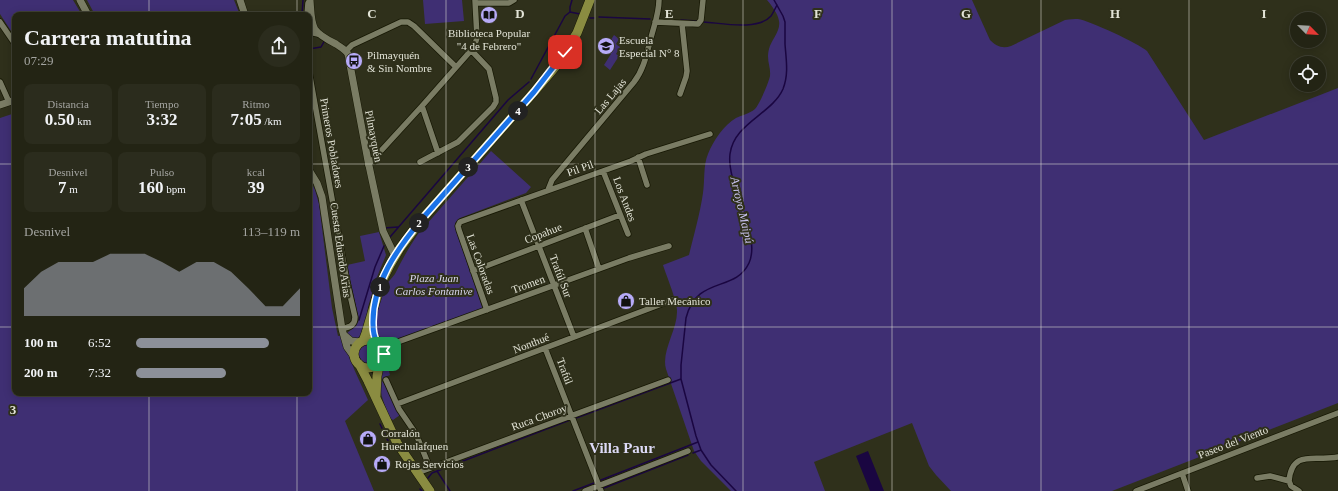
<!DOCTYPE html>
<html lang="es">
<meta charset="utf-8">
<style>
:root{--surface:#232414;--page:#2b2c1d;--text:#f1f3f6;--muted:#a3a4a0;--line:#404134;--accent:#8c9099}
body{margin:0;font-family:Georgia,serif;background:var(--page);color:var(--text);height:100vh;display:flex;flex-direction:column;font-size:15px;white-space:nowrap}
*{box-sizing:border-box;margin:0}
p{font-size:13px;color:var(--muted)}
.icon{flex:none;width:22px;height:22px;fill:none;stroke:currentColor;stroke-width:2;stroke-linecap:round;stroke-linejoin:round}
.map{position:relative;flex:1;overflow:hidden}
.sheet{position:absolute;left:12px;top:12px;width:300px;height:384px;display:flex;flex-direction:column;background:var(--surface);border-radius:8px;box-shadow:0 2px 10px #0003,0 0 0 1px var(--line)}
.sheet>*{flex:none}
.needle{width:26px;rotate:114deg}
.tools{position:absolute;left:1290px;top:12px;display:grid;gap:8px}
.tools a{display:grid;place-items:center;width:36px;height:36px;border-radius:50%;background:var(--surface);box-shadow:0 2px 10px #0003,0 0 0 1px var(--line);font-size:20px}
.pin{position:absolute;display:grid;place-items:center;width:34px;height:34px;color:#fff;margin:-17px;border-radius:8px;box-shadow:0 2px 6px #0006}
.km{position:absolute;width:20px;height:20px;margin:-10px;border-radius:50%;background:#222;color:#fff;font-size:11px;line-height:20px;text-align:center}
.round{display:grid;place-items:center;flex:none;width:42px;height:42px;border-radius:21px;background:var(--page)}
.head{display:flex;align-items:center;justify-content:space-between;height:68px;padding:0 12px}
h1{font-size:22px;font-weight:600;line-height:30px}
.stats{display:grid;grid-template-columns:repeat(3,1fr);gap:6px;height:68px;padding:4px 12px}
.stats div{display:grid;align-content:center;border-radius:8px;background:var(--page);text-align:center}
.stats b{font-size:17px;font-weight:600}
.stats small{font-size:11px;font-weight:400}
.stats p{font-size:11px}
.chart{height:112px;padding:8px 12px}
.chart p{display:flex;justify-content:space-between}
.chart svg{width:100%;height:72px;margin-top:4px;fill:var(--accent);opacity:.7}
ul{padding:0 12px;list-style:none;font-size:13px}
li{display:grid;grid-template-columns:64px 48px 1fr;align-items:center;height:30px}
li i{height:10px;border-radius:5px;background:var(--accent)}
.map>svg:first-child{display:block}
.green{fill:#3f2f73}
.water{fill:#1a0641}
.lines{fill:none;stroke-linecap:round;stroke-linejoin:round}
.stream{stroke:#1a0641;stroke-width:1.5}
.minor-casing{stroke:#171804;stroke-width:7}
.tertiary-casing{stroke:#171804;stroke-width:8}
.primary-casing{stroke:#171804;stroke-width:10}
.minor{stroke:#7a7c64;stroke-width:5.5}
.tertiary{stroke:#7a7c64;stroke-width:7}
.primary{stroke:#8a8c41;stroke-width:9}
.route-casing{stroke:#fff;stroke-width:8}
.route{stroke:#1a73e8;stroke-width:5}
.grid{fill:none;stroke:#e3e4d7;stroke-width:1;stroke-opacity:0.55}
.labels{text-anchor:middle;stroke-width:4;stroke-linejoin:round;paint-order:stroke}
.poi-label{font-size:11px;fill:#e3e4d7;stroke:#2f301b;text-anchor:start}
.street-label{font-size:11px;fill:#e3e4d7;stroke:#2f301b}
.park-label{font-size:11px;font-style:italic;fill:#d9d7ee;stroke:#2f301b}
.water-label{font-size:12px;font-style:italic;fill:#cac4f1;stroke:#2f301b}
.district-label{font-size:15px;font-weight:bold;fill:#dddaf7;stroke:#2f301b}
.grid-label{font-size:13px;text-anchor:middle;font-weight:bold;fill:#e3e4d7;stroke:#2f301b;stroke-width:4;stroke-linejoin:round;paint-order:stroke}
</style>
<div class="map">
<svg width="1338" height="491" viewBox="0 0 1338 491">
<rect width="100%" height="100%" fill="#2f301b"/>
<path class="green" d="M0,0H73L82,15H15V37L0,14Z
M87,0H234L240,15H95Z
M423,0H462L464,21L425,24Z
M767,0H972L990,40C996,46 1002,49 1011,46L1065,20C1070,19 1074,19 1078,19C1090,21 1138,43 1147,51L1204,140L1338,88V403L1112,491H951L936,475L929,466L912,423L814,462L825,491H731L701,461L694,451L666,369C661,352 677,330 677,312C678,303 666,275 663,265L689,255C694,234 700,214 703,193C705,180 703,166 708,154C713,141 724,125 736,118C742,115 749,114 755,109C759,105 769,82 770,76C771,66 766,61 769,49C771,40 781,31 779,21C778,14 772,6 767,0Z
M614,35L619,39L616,44L620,47L616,54L619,56L610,70L604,65L611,54L605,49Z
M15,113V393H309V178L315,190L319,204L332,308L338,336L343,335L354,369L368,400L345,421L374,491H0V118Z
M491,151L531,187L526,193L460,218L455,223V227L482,307L481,309L394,341C365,344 378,301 385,286C388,282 392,278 395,274C402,260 409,247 418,234Z
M379,232L386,255L377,277L368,307L366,324L361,335L357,339L351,338L347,333L356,326L359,320L347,265L365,261L360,236Z
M358 354a11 11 0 1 1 22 0a11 11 0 1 1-22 0Z
M385,357L390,375L383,378L382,381C391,391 392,405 400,415L393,420L390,418C379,392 377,385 385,357Z"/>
<path class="water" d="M868,451L884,491H870L856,456Z"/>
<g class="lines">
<path class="stream" d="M570,12L580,14
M302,15L303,0
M599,17L650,19
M590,18H594
M681,20L697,21
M704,22C721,23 758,31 771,16C773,13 775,9 777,5
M309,49L321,47L325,40
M531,79L565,16L570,12V7L572,0
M384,228L398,227
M390,237L508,100L529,82
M359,320L375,267L384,246
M576,418L681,379
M380,424L389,443
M693,453L701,450
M401,461L404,465
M437,471L450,491
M428,478L432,473L570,420
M601,480L698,442
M604,488L688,455
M420,489L422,491
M573,491L594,483
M736,491L711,465L701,450L696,436L681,379V365L686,318C697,275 735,293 749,263C762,234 726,185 730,154C734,123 772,114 783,89C789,74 786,59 785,44C785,37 785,29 785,22L783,16L774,0"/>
<g class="minor-casing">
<path id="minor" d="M476,3H509L514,0
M307,15L308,3
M0,22L15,44
M655,22L698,24L701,20L703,0
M309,32L318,34
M346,51L352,45L401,22H408L414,26L456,67
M309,71L347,282L355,317C355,326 349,327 342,329
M0,82L9,102
M680,94L686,77L687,71L682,24
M422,106L438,153
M638,157L647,185
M420,162L458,142L493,107L496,102V98L489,69L471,50
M368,165L422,106L474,47L477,38L475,0
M603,171L628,234
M548,190L552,180L634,82C645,68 647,51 652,34C655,23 659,12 659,0
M521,200L574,337
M585,228L599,269
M473,271L620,215
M487,310L459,230L458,226L460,222L631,161L646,154L710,134
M379,345L395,343L629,258L669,246
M545,348L601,491
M382,356L386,351L395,344
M386,380L399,409L416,434L430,468
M397,404L672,300
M417,473L668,380
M1182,473L1188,491
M1257,478L1270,476L1289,481
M1289,481C1292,448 1317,462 1338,457
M1289,481L1291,486L1299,491
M585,491L688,451
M1136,491L1338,413"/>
</g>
<g class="tertiary-casing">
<path id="tertiary" d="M80,0L88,15
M240,0L245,15
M310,0C312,28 310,31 336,44C340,47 345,49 348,54L368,161L383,231L395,256
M0,105L15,100
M309,170L317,183L322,197L342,329L347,347L357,361
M344,335L351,341L360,342"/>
</g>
<g class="primary-casing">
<path id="primary" d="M354 354a14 14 0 1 1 28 0a14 14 0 1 1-28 0Z
M363,341L366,333L381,283L390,265L400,248L422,219L534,92L556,66L577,33L590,0
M359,364L368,381L397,443L430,491
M376,396L377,376L380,362"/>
</g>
<use href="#minor" class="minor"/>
<use href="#tertiary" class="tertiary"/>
<use href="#primary" class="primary"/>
</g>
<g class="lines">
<g class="route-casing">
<path id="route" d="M384,354L382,356C383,350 380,347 377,342C374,337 373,330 373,324C372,284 397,249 422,219L534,92L565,52"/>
</g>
<use href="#route" class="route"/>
</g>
<path class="grid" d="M149,0V15M297,0V15M446,0V491M595,0V491M743,0V491M892,0V491M1041,0V491M1189,0V491M0,164H15M309,164H1338M0,327H15M309,327H1338M149,393V491M297,393V491"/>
<defs>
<g id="library-disc" transform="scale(0.9)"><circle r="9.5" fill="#b7abf8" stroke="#2f301b"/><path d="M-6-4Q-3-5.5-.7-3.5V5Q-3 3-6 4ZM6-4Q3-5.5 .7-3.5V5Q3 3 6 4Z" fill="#111"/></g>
<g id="school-disc" transform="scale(0.9)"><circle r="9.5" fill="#b7abf8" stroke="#2f301b"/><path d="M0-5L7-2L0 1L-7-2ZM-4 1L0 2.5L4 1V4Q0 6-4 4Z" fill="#111"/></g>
<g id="bus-disc" transform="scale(0.9)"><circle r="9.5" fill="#b7abf8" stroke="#2f301b"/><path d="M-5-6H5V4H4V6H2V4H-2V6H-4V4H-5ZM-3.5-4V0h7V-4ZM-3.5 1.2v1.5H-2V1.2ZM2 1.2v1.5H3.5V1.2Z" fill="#111"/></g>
<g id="shop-disc" transform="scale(0.9)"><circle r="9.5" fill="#b7abf8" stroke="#2f301b"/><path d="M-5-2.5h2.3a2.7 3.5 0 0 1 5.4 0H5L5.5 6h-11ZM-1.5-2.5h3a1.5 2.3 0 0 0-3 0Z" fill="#111"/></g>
</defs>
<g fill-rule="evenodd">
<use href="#library-disc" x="489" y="15"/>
<use href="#school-disc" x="606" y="46"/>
<use href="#bus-disc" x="354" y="61"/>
<use href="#shop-disc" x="626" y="301"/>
<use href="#shop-disc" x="368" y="439"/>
<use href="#shop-disc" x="382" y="464"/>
</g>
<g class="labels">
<g class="poi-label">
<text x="489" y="37" text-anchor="middle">Biblioteca Popular<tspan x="489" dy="13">"4 de Febrero"</tspan></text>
<text x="619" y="44">Escuela<tspan x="619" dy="13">Especial N° 8</tspan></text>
<text x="367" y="59">Pilmayquén<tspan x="367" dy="13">&amp; Sin Nombre</tspan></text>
<text x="639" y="305">Taller Mecánico</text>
<text x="381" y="437">Corralón<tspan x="381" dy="13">Huechulafquen</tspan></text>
<text x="395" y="468">Rojas Servicios</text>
</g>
<g class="street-label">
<text transform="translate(610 96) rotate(-50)" y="4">Las Lajas</text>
<text transform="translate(374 136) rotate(79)" y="4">Pilmayquén</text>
<text transform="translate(332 143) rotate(80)" y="4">Primeros Pobladores</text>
<text transform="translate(580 168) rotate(-20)" y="4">Pil Pil</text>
<text transform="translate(625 199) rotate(69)" y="4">Los Andes</text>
<text transform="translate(543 233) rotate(-21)" y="4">Copahue</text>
<text transform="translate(341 250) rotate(82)" y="4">Cuesta Eduardo Arias</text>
<text transform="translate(481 264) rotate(70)" y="4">Las Coloradas</text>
<text transform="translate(561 276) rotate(69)" y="4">Trafúl Sur</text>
<text transform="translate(528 284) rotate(-20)" y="4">Tromen</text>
<text transform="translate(531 343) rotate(-21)" y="4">Nonthué</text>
<text transform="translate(565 371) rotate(69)" y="4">Trafúl</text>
<text transform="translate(539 417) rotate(-20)" y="4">Ruca Choroy</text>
<text transform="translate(1233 442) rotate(-21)" y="4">Paseo del Viento</text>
</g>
<g class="park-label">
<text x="434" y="282">Plaza Juan<tspan x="434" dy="13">Carlos Fontanive</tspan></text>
</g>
<g class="water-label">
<text transform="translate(742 210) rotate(77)" y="4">Arroyo Maipú</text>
</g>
<g class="district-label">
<text x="622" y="453">Villa Paur</text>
</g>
</g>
<g class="grid-label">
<text x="372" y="18">C</text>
<text x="520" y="18">D</text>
<text x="669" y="18">E</text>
<text x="818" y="18">F</text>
<text x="966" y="18">G</text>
<text x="1115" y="18">H</text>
<text x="1264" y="18">I</text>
<text x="13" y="414">3</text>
</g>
</svg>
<div class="tools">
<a><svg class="needle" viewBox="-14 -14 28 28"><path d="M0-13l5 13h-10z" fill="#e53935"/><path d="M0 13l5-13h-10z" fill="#a3a4a0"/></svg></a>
<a><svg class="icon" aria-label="locate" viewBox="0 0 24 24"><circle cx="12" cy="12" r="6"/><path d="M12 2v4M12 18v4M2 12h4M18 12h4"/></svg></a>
</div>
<div class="pin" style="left:384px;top:354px;background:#1e9e55"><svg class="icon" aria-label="arrive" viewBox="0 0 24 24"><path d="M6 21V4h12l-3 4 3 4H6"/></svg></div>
<div class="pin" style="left:565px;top:52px;background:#d93025"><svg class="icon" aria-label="check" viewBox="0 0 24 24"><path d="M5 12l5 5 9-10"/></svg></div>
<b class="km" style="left:380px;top:287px">1</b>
<b class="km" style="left:419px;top:223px">2</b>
<b class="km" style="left:468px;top:167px">3</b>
<b class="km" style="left:518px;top:111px">4</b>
<section class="sheet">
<div class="head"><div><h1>Carrera matutina</h1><p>07:29</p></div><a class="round"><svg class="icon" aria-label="share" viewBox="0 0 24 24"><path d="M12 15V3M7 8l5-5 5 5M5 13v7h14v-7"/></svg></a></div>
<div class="stats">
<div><p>Distancia</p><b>0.50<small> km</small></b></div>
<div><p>Tiempo</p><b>3:32</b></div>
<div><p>Ritmo</p><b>7:05<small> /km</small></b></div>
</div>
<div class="stats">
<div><p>Desnivel</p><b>7<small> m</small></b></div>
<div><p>Pulso</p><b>160<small> bpm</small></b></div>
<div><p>kcal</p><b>39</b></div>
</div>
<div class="chart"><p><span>Desnivel</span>113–119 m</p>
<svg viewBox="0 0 160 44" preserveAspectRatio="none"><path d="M0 44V27L10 17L20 11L30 11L40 11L50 6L60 6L70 6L80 11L90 17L100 11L110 11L120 17L130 27L140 38L150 38L160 27V44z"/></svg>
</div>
<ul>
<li><b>100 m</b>6:52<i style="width:81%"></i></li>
<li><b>200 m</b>7:32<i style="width:55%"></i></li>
</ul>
</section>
</div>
